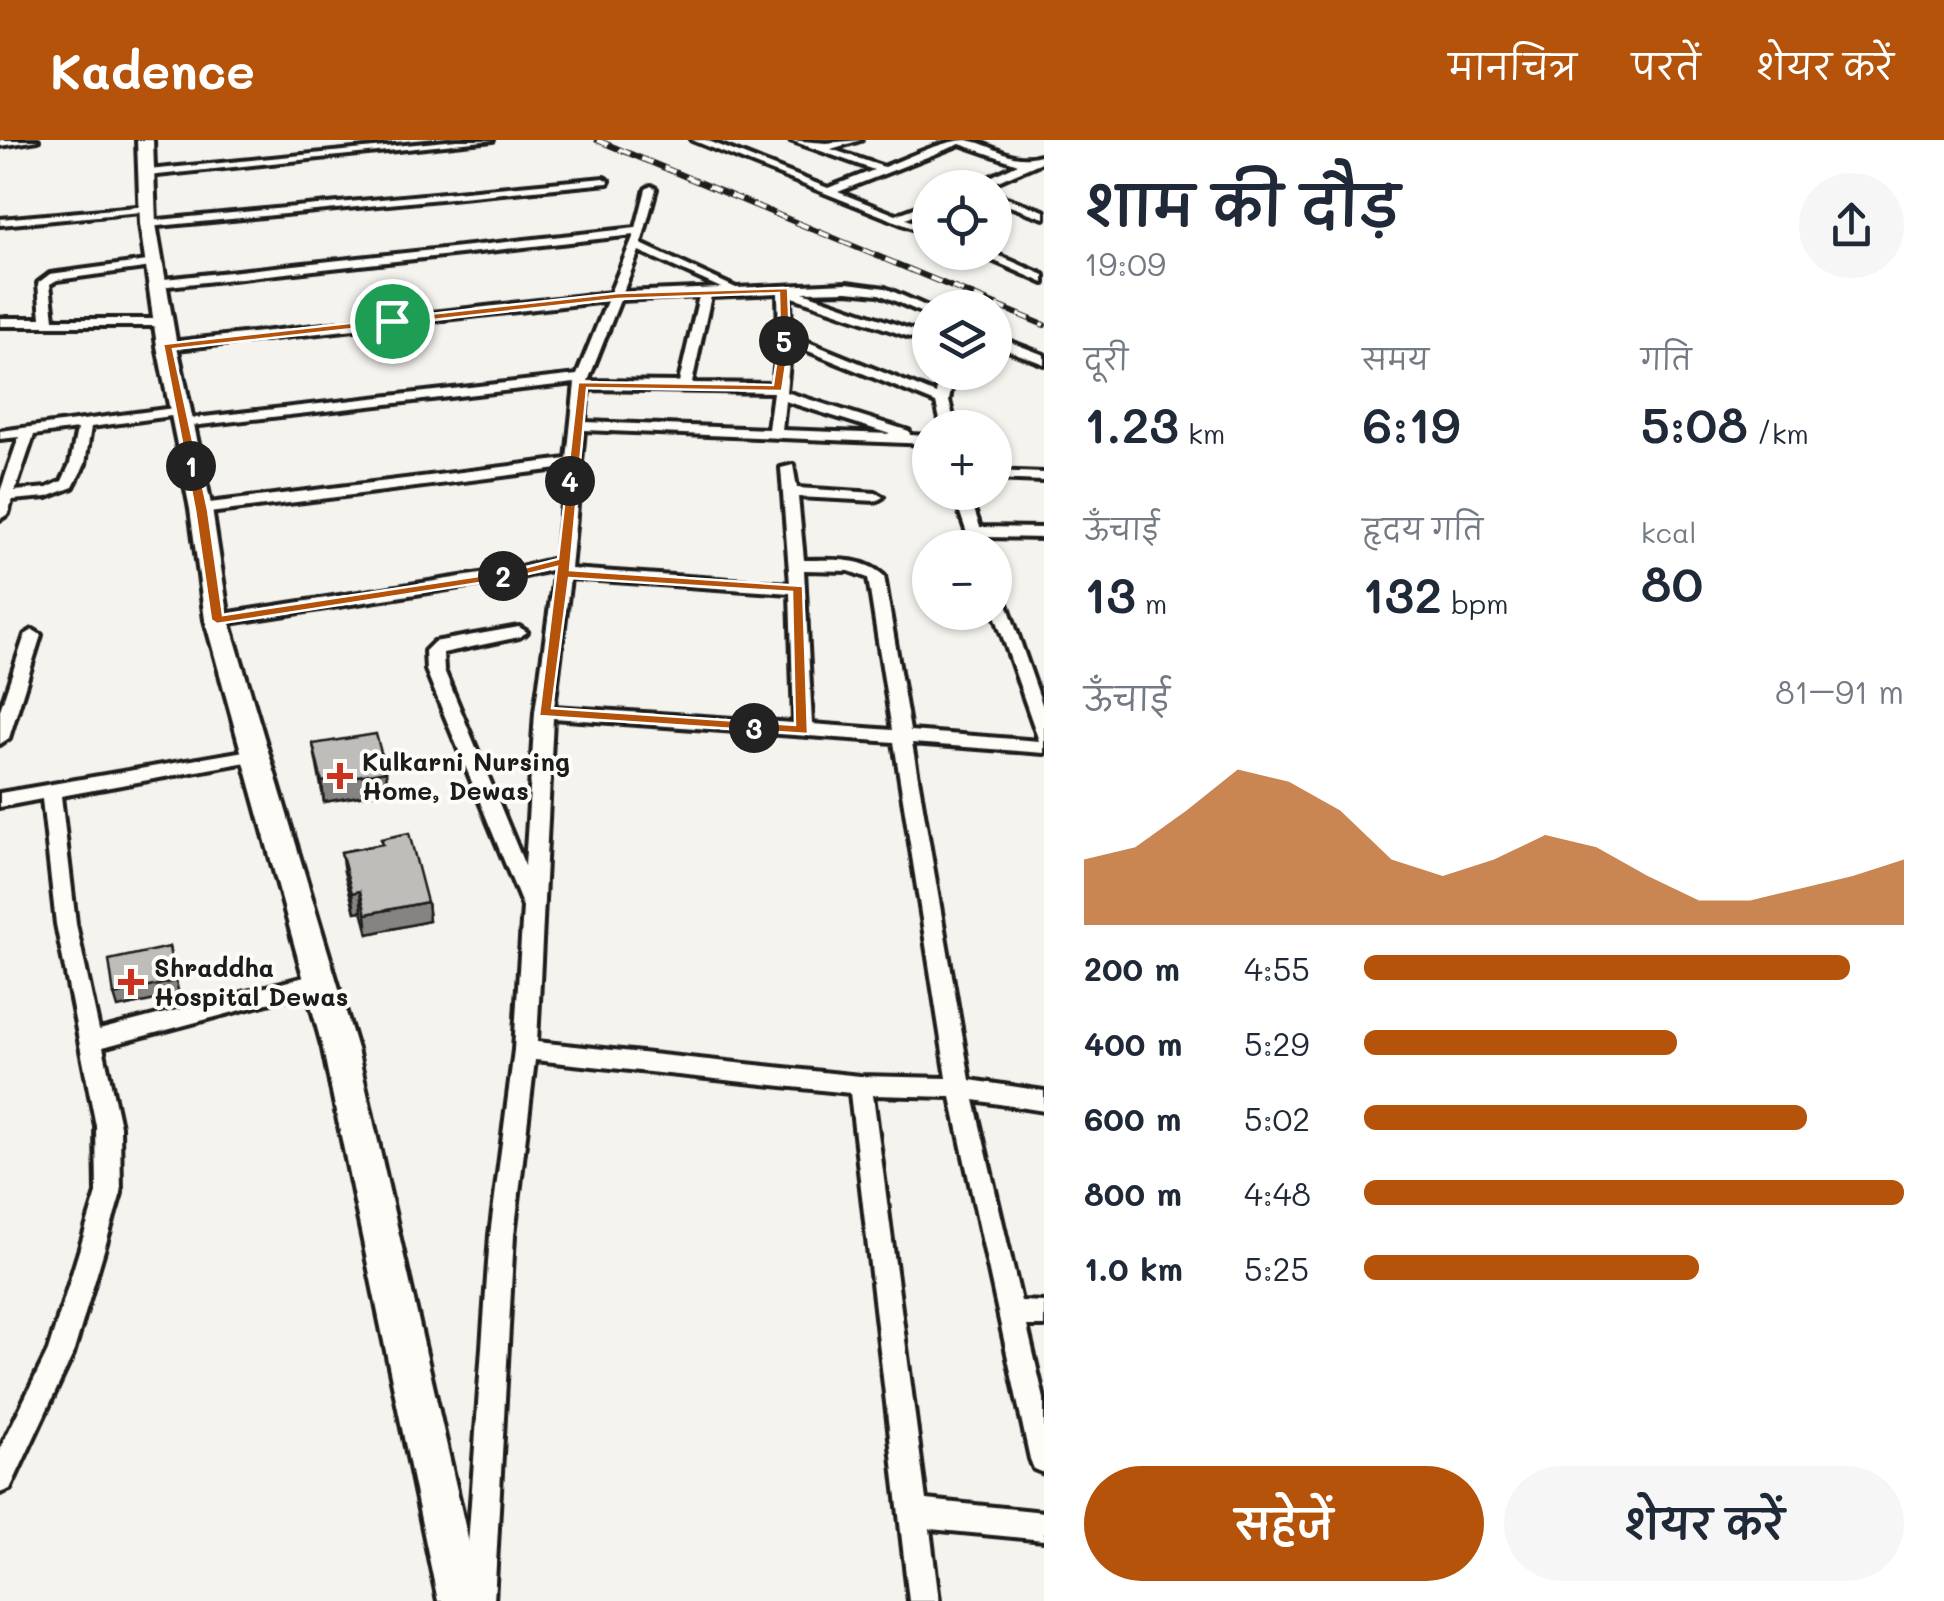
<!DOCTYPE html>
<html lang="hi">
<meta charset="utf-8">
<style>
:root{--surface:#fff;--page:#f6f6f7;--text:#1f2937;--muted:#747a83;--accent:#b45309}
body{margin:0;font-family:Mali,"Playpen Sans Deva",sans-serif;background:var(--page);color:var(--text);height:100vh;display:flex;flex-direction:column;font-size:38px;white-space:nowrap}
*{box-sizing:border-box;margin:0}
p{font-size:32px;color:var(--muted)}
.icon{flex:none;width:55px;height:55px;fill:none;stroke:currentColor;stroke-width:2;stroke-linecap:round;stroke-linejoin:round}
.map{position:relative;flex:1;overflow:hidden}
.drawer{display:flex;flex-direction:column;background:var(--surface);width:900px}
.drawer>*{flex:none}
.buttons{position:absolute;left:912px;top:30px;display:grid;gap:20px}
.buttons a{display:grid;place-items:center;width:100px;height:100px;border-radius:50%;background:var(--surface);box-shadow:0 2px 8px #0004;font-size:50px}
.pin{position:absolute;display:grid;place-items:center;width:85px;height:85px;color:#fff;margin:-42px;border:5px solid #fff;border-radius:50%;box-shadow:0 2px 10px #0007}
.km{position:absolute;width:50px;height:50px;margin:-25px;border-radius:50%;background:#222;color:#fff;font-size:28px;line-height:50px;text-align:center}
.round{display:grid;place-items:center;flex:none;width:105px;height:105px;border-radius:52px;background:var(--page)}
.overview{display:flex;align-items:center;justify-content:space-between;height:170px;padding:0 40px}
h1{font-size:55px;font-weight:600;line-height:75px}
.stats{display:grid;grid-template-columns:repeat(3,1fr);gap:15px;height:170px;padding:10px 40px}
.stats div{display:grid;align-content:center}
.stats b{font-size:50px;font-weight:600}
.stats small{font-size:28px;font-weight:400}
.stats p{font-size:28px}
.chart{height:280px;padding:20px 40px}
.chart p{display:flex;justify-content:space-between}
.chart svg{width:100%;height:180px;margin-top:10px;fill:var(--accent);opacity:.7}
.primary-button{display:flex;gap:20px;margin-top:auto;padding:20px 40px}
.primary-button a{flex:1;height:115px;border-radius:60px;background:var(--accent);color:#fff;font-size:40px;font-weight:600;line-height:115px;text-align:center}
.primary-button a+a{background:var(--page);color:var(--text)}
ul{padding:0 40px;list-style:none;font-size:32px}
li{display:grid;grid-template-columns:160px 120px 1fr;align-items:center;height:75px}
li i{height:25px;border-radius:12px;background:var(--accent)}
header{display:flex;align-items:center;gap:60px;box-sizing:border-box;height:140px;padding:0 50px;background:var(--accent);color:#fff}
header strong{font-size:48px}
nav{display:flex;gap:55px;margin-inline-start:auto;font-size:35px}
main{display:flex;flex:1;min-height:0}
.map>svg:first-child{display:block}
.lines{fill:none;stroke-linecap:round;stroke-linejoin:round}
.street-casing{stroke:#1c1c1c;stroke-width:8}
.secondary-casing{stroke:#1c1c1c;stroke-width:8}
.street{fill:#fdfcf7;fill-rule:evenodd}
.secondary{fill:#fdfcf7;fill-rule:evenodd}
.rail-casing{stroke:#1c1c1c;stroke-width:6}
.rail{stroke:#fdfcf7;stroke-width:4;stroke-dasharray:12;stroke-linecap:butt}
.wall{fill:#a3a3a0;stroke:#1c1c1c;stroke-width:2.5}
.shaded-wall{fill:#858482;stroke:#1c1c1c;stroke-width:2.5}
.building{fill:#bebdba;stroke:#1c1c1c;stroke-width:2.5}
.route{fill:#b45309;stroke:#fff;stroke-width:2.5;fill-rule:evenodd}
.poi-dot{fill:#c8321e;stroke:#fdfcf7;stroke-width:4}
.labels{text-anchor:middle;stroke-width:8;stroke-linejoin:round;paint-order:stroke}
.poi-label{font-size:25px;font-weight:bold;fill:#1c1c1c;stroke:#fdfcf7;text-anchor:start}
</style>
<header>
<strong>Kadence</strong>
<nav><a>मानचित्र</a><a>परतें</a><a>शेयर करें</a></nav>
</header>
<main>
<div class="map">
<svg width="1044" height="1461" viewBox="0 0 1044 1461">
<rect width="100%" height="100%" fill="#f4f3ee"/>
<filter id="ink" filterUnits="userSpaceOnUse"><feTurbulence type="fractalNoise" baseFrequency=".01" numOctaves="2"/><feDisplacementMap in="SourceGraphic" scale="20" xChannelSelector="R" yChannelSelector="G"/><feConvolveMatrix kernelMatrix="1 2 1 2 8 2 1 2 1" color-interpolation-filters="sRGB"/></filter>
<g filter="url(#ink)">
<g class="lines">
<g class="street-casing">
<path id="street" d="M0,0H38L0,6Z
M457,0H493L148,36L143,33L148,30Z
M692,0H706L828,48L874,30L790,0L826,3L861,0L831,9L884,27C907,18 943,0 967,0C999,6 1011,25 1044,14V21L982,48H967L1018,24L960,4L838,52L896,75L930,62V69L906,79L930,88V95Z
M604,38L609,41L608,43L148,87L142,84L148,81Z
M651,46L656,49L641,104L736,148L847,143L885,148L930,168V176L879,154L847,151L803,152L930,196V204L790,156L791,195L936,254L940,232H954L949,261L956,288H942L936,263L791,204L786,252L909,291L910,295L930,296V304L584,290L571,429L790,444L781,328L793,325L797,348L876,353L883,357L876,361L798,357L804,420C830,420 863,416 884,436L910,591L1039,601L994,472L995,447L1003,452L1044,570V613L912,603L970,940L1044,951V971L974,960L1021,1161L1044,1162V1186H1027L1044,1259V1333L1034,1329L1030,1319L951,957L873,955L926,1360L1044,1372V1400L930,1389L939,1461H909L850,953L535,920L514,1095L494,1461H464L490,1095L514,910L523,767L426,530L425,511L434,502L519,487L527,492L519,497L443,513L444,530L525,726L535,572L555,429L512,439L217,485L209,480L217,475L512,429L556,419L566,328L201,374L193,369L201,364L567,319L575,243L182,287L177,286V280L577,235L607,161L167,210L162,209V203L610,153L634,95L159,147L153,143L155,140L636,88L646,49ZM639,111L721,148L623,152ZM778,153L779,197L773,244L692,243L711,156ZM699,156L679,242L588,241L620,160ZM588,249L773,252L768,289L585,282ZM785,261L890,294L782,290ZM804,430L849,431L868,438L892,590L812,584ZM570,438L790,453L794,583L554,567ZM553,578L894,602L947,938L860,936L537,902Z
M995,54L1044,71V78L995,61Z
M148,66L152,67V71L0,85V79Z
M974,112H990L1044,135V143Z
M155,120L159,122V126L57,140L50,144L54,179H164L170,183L168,186H0V178H41L38,143L50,134Z
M995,196L1044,215V224L995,205Z
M181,267L188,271L186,274L91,287L85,324L73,347L47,357L12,360L8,374L0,379V352L19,297L0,299V291ZM77,289L70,324L62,341L47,348L15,351L34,295Z
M995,331L1044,333V341L995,339Z
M953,352H968L980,387L1044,388V398L984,397L988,408H972Z
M33,490L41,495L9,598L0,604V570L25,495Z
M256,609L265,615L263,619L61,656L76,784L99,890L320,833L328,835L331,841L328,847L320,849L103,907L120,986L121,1053L73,1214L10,1349L0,1353V1309L48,1211L97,1053L96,986L56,784L42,659L0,667V653Z"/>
</g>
<g class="secondary-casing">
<path id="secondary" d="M137,0H153L156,84L177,206L212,369L229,480L357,909L482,1461H438L323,909L205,480L190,369L157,206L140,84Z"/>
</g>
<use href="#street" class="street"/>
<use href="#secondary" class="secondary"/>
<g class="rail-casing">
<path id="rail" d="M597,0L1044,185"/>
</g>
<use href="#rail" class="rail"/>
</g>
<path class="wall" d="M313,604L388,651L324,662Z
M381,699L427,762L429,781L368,794L362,771L355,772L344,732L341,712L382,704Z"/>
<path class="shaded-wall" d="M386,631L388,651L324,662L322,642Z
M360,751L362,771L355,772L352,753Z
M427,762L429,781L368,794L366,774Z
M169,807L179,855L118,868L114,855Z"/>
<path class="building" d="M376,594L386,631L322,642L313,604Z
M409,693L427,762L366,774L360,751L352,753L341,712L383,704L381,699Z
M169,807L175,841L114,855L109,820Z"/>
</g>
<path class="route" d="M788,148L790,198L782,251L587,248L570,430L803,446L808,594L539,576L557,427L512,438L217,484L211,480L195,370L163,204L618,153ZM779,153L780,198L773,245L578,242L558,419L512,431L223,475L208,370L173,209L618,159ZM569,438L792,452L795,585L552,568Z"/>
<g class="poi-dot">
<path d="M335 621h10v10h10v10h-10v10h-10v-10h-10v-10h10z"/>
<path d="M126 827h10v10h10v10h-10v10h-10v-10h-10v-10h10z"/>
</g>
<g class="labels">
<g class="poi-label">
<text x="362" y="631">Kulkarni Nursing<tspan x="362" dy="29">Home, Dewas</tspan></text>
<text x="154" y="837">Shraddha<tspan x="154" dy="29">Hospital Dewas</tspan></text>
</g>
</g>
</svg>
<div class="buttons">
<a><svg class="icon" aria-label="locate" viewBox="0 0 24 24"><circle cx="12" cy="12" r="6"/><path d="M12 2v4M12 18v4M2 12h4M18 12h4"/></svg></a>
<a><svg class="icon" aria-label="layers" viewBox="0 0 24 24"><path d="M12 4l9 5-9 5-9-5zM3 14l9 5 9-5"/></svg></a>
<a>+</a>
<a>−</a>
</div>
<div class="pin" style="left:392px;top:181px;background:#1e9e55"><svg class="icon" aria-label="arrive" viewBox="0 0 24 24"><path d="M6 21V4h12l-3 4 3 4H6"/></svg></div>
<b class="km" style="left:191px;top:326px">1</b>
<b class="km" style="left:503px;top:436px">2</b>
<b class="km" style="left:754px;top:588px">3</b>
<b class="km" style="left:570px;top:341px">4</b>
<b class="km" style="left:784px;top:201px">5</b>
</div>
<section class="drawer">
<div class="overview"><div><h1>शाम की दौड़</h1><p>19:09</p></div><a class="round"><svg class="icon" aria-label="share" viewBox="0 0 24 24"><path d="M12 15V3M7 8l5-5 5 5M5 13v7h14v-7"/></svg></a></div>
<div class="stats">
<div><p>दूरी</p><b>1.23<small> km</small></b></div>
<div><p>समय</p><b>6:19</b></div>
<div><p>गति</p><b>5:08<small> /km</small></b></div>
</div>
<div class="stats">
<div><p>ऊँचाई</p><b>13<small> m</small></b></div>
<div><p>हृदय गति</p><b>132<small> bpm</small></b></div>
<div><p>kcal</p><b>80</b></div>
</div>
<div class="chart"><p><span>ऊँचाई</span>81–91 m</p>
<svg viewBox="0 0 160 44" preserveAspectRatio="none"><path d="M0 44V28L10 25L20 16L30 6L40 9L50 16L60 28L70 32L80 28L90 22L100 25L110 32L120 38L130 38L140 35L150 32L160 28V44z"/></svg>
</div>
<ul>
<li><b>200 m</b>4:55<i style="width:90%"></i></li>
<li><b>400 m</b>5:29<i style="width:58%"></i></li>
<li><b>600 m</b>5:02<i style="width:82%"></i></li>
<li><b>800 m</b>4:48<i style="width:100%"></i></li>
<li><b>1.0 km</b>5:25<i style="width:62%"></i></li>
</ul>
<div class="primary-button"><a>सहेजें</a><a>शेयर करें</a></div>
</section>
</main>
